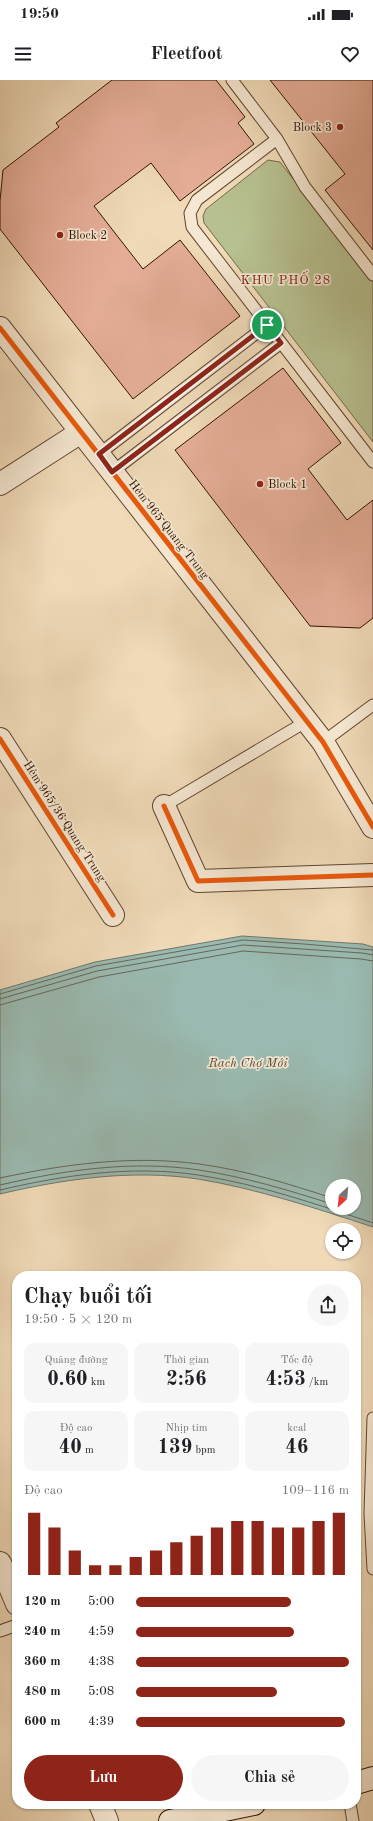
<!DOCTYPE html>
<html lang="vi">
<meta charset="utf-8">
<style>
:root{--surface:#fff;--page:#f6f6f6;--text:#202124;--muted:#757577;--accent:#8f2418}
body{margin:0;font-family:"Old Standard TT",serif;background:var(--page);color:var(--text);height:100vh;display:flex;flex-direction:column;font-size:15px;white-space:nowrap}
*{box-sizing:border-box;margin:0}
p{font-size:13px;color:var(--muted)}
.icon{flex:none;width:22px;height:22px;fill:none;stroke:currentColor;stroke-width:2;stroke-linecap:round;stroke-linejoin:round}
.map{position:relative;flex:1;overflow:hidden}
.panel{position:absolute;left:12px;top:1191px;width:349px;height:538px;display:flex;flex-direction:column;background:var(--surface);border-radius:16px;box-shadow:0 1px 3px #0004}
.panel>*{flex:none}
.needle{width:26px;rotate:206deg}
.controls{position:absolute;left:325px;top:1099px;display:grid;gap:8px}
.controls a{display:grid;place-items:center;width:36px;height:36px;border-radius:50%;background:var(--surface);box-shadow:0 1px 3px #0004;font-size:20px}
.pin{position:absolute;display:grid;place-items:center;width:34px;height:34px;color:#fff;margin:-17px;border:2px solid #fff;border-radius:50%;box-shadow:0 1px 4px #0007}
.round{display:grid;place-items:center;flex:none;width:42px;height:42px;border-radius:21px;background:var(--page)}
.summary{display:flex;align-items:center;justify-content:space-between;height:68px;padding:0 12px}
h1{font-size:22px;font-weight:800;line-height:30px}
.stats{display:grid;grid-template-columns:repeat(3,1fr);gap:6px;height:68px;padding:4px 12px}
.stats div{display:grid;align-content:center;border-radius:10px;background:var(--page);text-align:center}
.stats b{font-size:20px;font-weight:800}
.stats small{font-size:11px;font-weight:400}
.stats p{font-size:11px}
.chart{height:112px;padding:8px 12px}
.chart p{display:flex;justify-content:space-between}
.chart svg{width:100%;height:72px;margin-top:4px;stroke:var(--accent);stroke-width:6}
.action{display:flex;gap:8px;margin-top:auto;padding:8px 12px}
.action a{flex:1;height:46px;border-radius:24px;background:var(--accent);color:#fff;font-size:16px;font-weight:800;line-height:46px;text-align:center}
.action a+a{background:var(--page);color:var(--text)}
ul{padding:0 12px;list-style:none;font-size:13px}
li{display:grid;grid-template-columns:64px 48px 1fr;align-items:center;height:30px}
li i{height:10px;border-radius:5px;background:var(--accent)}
.status{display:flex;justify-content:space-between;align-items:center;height:28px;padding:0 20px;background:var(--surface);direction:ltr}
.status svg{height:11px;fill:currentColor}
header{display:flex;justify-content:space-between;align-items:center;height:52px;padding:0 12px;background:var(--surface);font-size:18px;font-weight:800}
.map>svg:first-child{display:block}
.green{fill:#b7c090;stroke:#746a48}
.water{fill:#9abab1;stroke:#70776b;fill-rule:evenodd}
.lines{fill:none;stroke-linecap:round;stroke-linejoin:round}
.shore{stroke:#666659;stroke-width:1}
.building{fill:#e5ad97;stroke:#311301}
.service-casing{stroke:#61452f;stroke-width:13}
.minor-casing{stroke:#61452f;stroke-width:24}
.secondary-casing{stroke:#311301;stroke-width:24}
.service{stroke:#f5e7d1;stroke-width:11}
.minor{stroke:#f5e7d1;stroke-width:22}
.secondary{stroke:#f5e7d1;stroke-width:22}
.cycleway-casing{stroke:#f5e7d1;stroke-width:8}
.cycleway{stroke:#e8590c;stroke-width:5}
.route-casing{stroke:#fff;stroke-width:8}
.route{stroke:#8f2418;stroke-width:5}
.poi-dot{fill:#8f2418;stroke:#f5e7d1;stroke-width:1.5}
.labels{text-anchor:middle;stroke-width:3.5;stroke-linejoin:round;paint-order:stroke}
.poi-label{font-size:12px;fill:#311301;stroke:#f5e7d1;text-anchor:start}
.street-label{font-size:12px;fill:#311301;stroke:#f5e7d1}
.neighbourhood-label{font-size:13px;letter-spacing:1px;fill:#7a1f14;stroke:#f5e7d1}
.water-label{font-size:13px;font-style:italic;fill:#564d3f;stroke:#f5e7d1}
</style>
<div class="status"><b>19:50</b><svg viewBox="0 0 49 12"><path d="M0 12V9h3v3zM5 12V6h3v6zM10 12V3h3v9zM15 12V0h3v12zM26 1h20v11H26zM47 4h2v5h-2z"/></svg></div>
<header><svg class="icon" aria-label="menu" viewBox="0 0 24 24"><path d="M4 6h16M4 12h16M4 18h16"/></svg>Fleetfoot<svg class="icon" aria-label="heart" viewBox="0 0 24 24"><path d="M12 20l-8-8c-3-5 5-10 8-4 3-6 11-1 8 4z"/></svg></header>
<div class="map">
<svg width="373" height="1741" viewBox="0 0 373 1741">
<rect width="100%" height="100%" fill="#f0dab8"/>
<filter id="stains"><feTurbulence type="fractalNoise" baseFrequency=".005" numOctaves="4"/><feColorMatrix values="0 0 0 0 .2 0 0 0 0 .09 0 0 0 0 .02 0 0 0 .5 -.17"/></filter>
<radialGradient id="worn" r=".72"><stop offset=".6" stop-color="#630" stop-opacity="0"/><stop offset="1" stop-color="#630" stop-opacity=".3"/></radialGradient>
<path class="green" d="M268,80L280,82L373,202V362L204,143L203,136L206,129Z"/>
<path class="water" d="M242,856L363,864L373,867V1147C315,1128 258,1109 198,1099C132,1089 64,1099 0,1114V910L95,882ZM332,1106H354V1128H332Z"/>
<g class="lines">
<path class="shore" d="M0,914L96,886L243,860L304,864L373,870
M0,919L97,891L243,865L362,873L373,875
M0,925L99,897L243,871L361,879L373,881
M0,1098C65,1084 133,1075 199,1084C245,1090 289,1104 332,1118
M0,1105C64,1090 133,1080 199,1090C245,1097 288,1110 332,1124
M0,1110C64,1095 132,1085 198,1095C258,1104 316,1124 373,1143"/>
</g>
<path class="building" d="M112,0H216L245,37L238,43L254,64L180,121L151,83L94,126L143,189L180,160L240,236L133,319L0,149V121L3,90L59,47L56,43Z
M270,0H373V170L325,110L345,94Z
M283,288L341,363L308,389L347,440L373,420V538L360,548L310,546L175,370Z"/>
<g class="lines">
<g class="service-casing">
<path id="service" d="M232,0L277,59L305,107L373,195
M277,59L197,120L190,133L192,147L373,382
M99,374L267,245
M112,392L281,263
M323,662L373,625
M164,726L307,641
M373,1338L370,1434L373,1489
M0,1551L17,1545
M178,1724L183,1738
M350,1724L353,1741"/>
</g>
<g class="minor-casing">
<path id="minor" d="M0,248L323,662L373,747
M0,404L81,352
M0,659L113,835
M164,726L198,801L373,795
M0,1483L17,1524
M100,1724L107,1741"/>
</g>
<g class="secondary-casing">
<path id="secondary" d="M356,1703L373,1698
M170,1741L254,1724"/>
</g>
<use href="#service" class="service"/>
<use href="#minor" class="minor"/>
<use href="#secondary" class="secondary"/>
<g class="cycleway-casing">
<path id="cycleway" d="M0,248L323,662L373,747
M0,659L113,835
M164,726L198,801L373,795"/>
</g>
<use href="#cycleway" class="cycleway"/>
</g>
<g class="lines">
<g class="route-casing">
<path id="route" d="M267,245L281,263L112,392L99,374Z"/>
</g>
<use href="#route" class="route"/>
</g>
<g class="poi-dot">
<circle cx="340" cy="47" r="4"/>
<circle cx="60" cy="155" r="4"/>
<circle cx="260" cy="404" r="4"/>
</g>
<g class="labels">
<g class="poi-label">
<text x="332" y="51" text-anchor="end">Block 3</text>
<text x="68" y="159">Block 2</text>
<text x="268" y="408">Block 1</text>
</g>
<g class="street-label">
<text transform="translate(169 449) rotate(52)" y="4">Hẻm 965 Quang Trung</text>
<text transform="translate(65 741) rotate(57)" y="4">Hẻm 965/36 Quang Trung</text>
</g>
<g class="neighbourhood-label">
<text x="286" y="204">KHU PHỐ 28</text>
</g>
<g class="water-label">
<text x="248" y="987">Rạch Chợ Mới</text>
</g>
</g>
<rect width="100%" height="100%" filter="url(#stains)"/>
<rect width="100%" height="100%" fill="url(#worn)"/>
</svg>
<div class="controls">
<a><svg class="needle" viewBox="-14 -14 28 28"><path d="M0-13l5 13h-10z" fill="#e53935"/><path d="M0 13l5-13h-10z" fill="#757577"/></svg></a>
<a><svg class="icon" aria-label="locate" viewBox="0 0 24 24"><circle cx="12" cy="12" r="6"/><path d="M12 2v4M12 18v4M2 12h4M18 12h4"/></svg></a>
</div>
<div class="pin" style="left:267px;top:245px;background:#1e9e55"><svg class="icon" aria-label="arrive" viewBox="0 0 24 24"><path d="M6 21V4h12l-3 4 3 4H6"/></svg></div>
<section class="panel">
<div class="summary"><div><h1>Chạy buổi tối</h1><p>19:50 · 5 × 120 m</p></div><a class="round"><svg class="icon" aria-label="share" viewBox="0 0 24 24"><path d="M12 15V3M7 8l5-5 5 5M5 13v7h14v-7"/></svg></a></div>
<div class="stats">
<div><p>Quãng đường</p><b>0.60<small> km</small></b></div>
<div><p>Thời gian</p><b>2:56</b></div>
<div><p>Tốc độ</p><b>4:53<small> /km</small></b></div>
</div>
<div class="stats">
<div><p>Độ cao</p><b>40<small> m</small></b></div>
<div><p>Nhịp tim</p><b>139<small> bpm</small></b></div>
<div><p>kcal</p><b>46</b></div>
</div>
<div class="chart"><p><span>Độ cao</span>109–116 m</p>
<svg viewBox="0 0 160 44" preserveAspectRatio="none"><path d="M5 44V6M15 44V15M25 44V29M35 44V38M45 44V38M55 44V33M65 44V29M75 44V24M85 44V20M95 44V15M105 44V11M115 44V11M125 44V15M135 44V15M145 44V11M155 44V6"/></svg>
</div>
<ul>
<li><b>120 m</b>5:00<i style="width:73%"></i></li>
<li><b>240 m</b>4:59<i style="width:74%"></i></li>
<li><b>360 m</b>4:38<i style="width:100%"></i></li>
<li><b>480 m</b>5:08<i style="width:66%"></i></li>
<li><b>600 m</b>4:39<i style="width:98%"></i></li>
</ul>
<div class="action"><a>Lưu</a><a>Chia sẻ</a></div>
</section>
</div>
